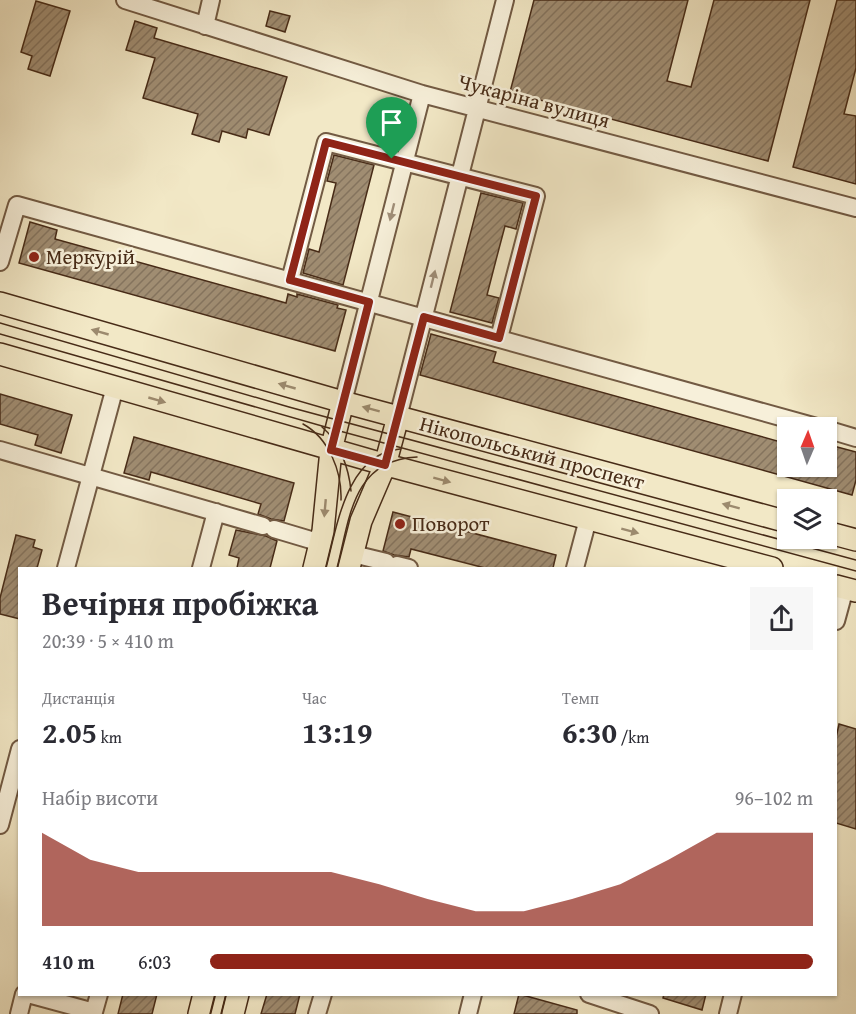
<!DOCTYPE html>
<html lang="uk">
<meta charset="utf-8">
<style>
:root{--surface:#fff;--page:#f7f7f7;--text:#2b2b33;--muted:#7c7c81;--accent:#8f2418}
body{margin:0;font-family:"Gentium Book Plus",serif;background:var(--page);color:var(--text);height:100vh;display:flex;flex-direction:column;font-size:22px;white-space:nowrap}
*{box-sizing:border-box;margin:0}
p{font-size:20px;color:var(--muted)}
.icon{flex:none;width:33px;height:33px;fill:none;stroke:currentColor;stroke-width:2;stroke-linecap:round;stroke-linejoin:round}
.map{position:relative;flex:1;overflow:hidden}
.side{position:absolute;left:18px;top:567px;width:819px;height:429px;display:flex;flex-direction:column;background:var(--surface);border-radius:0px;box-shadow:0 2px 4px #0004}
.side>*{flex:none}
.needle{width:39px;rotate:2deg}
.buttons{position:absolute;left:777px;top:417px;display:grid;gap:12px}
.buttons a{display:grid;place-items:center;width:60px;height:60px;border-radius:0px;background:var(--surface);box-shadow:0 2px 4px #0004;font-size:30px}
.pin{position:absolute;display:grid;place-items:center;width:51px;height:51px;color:#fff;margin:-62px -26px;border-radius:50% 50% 50% 0;rotate:-45deg;box-shadow:0 0 6px #0007}
.pin .icon{rotate:45deg}
.round{display:grid;place-items:center;flex:none;width:63px;height:63px;border-radius:0px;background:var(--page)}
.head{display:flex;align-items:center;justify-content:space-between;height:102px;padding:0 24px}
h1{font-size:33px;font-weight:700;line-height:45px}
.figures{display:grid;grid-template-columns:repeat(3,1fr);gap:9px;height:102px;padding:6px 24px}
.figures div{display:grid;align-content:center}
.figures b{font-size:30px;font-weight:700}
.figures small{font-size:16px;font-weight:400}
.figures p{font-size:16px}
.chart{height:168px;padding:12px 24px}
.chart p{display:flex;justify-content:space-between}
.chart svg{width:100%;height:108px;margin-top:6px;fill:var(--accent);opacity:.7}
ul{padding:0 24px;list-style:none;font-size:20px}
li{display:grid;grid-template-columns:96px 72px 1fr;align-items:center;height:45px}
li i{height:15px;border-radius:8px;background:var(--accent)}
.map>svg:first-child{display:block}
.building{fill:url(#building-hatch);stroke:#472b17;stroke-width:1.5}
.lines{fill:none;stroke-linecap:round;stroke-linejoin:round}
.minor-casing{stroke:#725a43;stroke-width:20}
.major-casing{stroke:#472b17;stroke-width:24}
.minor{stroke:#f7f0da;stroke-width:16}
.major{stroke:#f2e8c6;stroke-width:21}
.tram{stroke:#472b17;stroke-width:1.5}
.oneway{fill:#9f8e78}
.oneway2{fill:#9c8a6e}
.route-casing{stroke:#fff;stroke-width:12}
.route{stroke:#8f2418;stroke-width:8}
.poi-dot{fill:#8f2418;stroke:#f7f0da;stroke-width:2}
.labels{text-anchor:middle;stroke-width:5;stroke-linejoin:round;paint-order:stroke}
.street-label{font-size:21px;fill:#472b17;stroke:#f7f0da}
.poi-label{font-size:21px;fill:#472b17;stroke:#f7f0da;text-anchor:start}
</style>
<div class="map">
<svg width="856" height="1014" viewBox="0 0 856 1014">
<defs>
<pattern id="building-hatch" width="6" height="6" patternUnits="userSpaceOnUse" patternTransform="scale(1.5)"><rect width="6" height="6" fill="#a08d72"/><path d="M-1 1l2-2M0 6l6-6M5 7l2-2" fill="none" stroke="#84735d"/></pattern>
</defs>
<rect width="100%" height="100%" fill="#f2e8c6"/>
<filter id="stains"><feTurbulence type="fractalNoise" baseFrequency=".00333" numOctaves="4"/><feColorMatrix values="0 0 0 0 .2 0 0 0 0 .09 0 0 0 0 .02 0 0 0 .5 -.17"/></filter>
<radialGradient id="worn" r=".72"><stop offset=".6" stop-color="#630" stop-opacity="0"/><stop offset="1" stop-color="#630" stop-opacity=".3"/></radialGradient>
<path class="building" d="M534,0H688L667,81L691,87L714,0H810L768,161L510,92Z
M837,0H856V68L844,114L856,116V184L793,167Z
M36,1L70,11L50,76L28,69L32,56L21,52Z
M270,11L290,16L285,32L266,26Z
M135,21L157,28L154,38L287,77L269,135L248,129L246,138L222,131L219,142L192,134L198,114L143,98L155,58L126,50Z
M334,155L374,165L343,285L303,273L309,249L319,252L336,183L327,181Z
M481,193L523,203L516,229L505,226L496,260L487,295L499,298L492,323L450,312Z
M30,222L57,230L55,239L286,303L288,294L297,297V294L338,305L337,308L346,310L335,351L19,263Z
M431,334L496,352L493,362L788,444V466H826V444L856,452V480L852,495L420,375Z
M0,394L72,415L61,453L35,445L38,435L0,424Z
M134,437L294,483L284,521L271,519L258,514L261,504L151,472L149,480L124,473Z
M393,512L556,555L553,568H485L411,549L409,557L394,555L383,551Z
M236,530L266,536L277,541L270,568H237L239,558L229,555Z
M16,535L35,540L33,547L42,550L37,568H20V619L0,614V598Z
M839,724L856,729V829L836,823V738Z
M123,994H157L152,1014H118Z
M267,994H300L295,1014H261Z
M519,994L577,1010V1014H514Z
M664,994H706L702,1010L663,998Z"/>
<g class="lines">
<g class="minor-casing">
<path id="minor" d="M125,0L422,94L856,208
M205,26L211,0
M0,262L17,205L820,428
M290,280L326,142L536,196L499,338
M343,402L422,94
M398,417L505,0
M826,429L856,438
M0,450L263,526
M274,529L321,543
M353,554L386,562
M397,565L409,568
M66,568L115,387
M201,568L216,512
M575,568L588,519
M836,621L845,588
M0,825L20,749
M28,994L94,1012L99,994
M589,994L650,1014
M19,1014L24,994
M317,1014L323,994
M468,1014L473,994
M728,1014L733,994"/>
</g>
<g class="major-casing">
<path id="major" d="M0,303L343,402L788,522
M0,354L383,464L772,568
M826,532L856,540
M314,568L323,531L331,450L343,402
M349,568L361,521L385,465L398,417
M836,586L856,591
M199,1014L204,994
M233,1014L238,994"/>
</g>
<use href="#minor" class="minor"/>
<use href="#major" class="major"/>
<path class="tram" d="M0,323L289,407L856,560
M0,334L336,430L856,571
M303,424C329,438 342,472 341,500
M322,427C340,442 349,469 351,491
M326,568C337,527 346,454 400,449
M337,568C350,518 352,460 417,457
M210,1014L215,994
M221,1014L226,994"/>
</g>
<defs><path id="oneway-solid" d="M-6-.8H1V-3.2L6.5 0L1 3.2V.8H-6Z" transform="scale(1.5)"/></defs>
<g class="oneway">
<use href="#oneway-solid" transform="translate(392 212) rotate(104)"/>
<use href="#oneway-solid" transform="translate(433 279) rotate(-76)"/>
</g>
<g class="oneway2">
<use href="#oneway-solid" transform="translate(100 332) rotate(-164)"/>
<use href="#oneway-solid" transform="translate(287 386) rotate(-164)"/>
<use href="#oneway-solid" transform="translate(157 400) rotate(16)"/>
<use href="#oneway-solid" transform="translate(371 409) rotate(-165)"/>
<use href="#oneway-solid" transform="translate(442 480) rotate(15)"/>
<use href="#oneway-solid" transform="translate(731 506) rotate(-165)"/>
<use href="#oneway-solid" transform="translate(325 508) rotate(95)"/>
<use href="#oneway-solid" transform="translate(630 531) rotate(15)"/>
</g>
<g class="lines">
<g class="route-casing">
<path id="route" d="M326,142L536,196L499,338L424,317L385,465L331,450L369,302L290,280Z"/>
</g>
<use href="#route" class="route"/>
</g>
<g class="poi-dot">
<circle cx="34" cy="257" r="6"/>
<circle cx="400" cy="524" r="6"/>
</g>
<g class="labels">
<g class="street-label">
<text transform="translate(534 101) rotate(15)" y="7">Чукаріна вулиця</text>
<text transform="translate(532 453) rotate(15)" y="7">Нікопольський проспект</text>
</g>
<g class="poi-label">
<text x="46" y="264">Меркурій</text>
<text x="412" y="531">Поворот</text>
</g>
</g>
<rect width="100%" height="100%" filter="url(#stains)"/>
<rect width="100%" height="100%" fill="url(#worn)"/>
</svg>
<div class="buttons">
<a><svg class="needle" viewBox="-14 -14 28 28"><path d="M0-13l5 13h-10z" fill="#e53935"/><path d="M0 13l5-13h-10z" fill="#7c7c81"/></svg></a>
<a><svg class="icon" aria-label="layers" viewBox="0 0 24 24"><path d="M12 4l9 5-9 5-9-5zM3 14l9 5 9-5"/></svg></a>
</div>
<div class="pin" style="left:392px;top:159px;background:#1e9e55"><svg class="icon" aria-label="arrive" viewBox="0 0 24 24"><path d="M6 21V4h12l-3 4 3 4H6"/></svg></div>
<section class="side">
<div class="head"><div><h1>Вечірня пробіжка</h1><p>20:39 · 5 × 410 m</p></div><a class="round"><svg class="icon" aria-label="share" viewBox="0 0 24 24"><path d="M12 15V3M7 8l5-5 5 5M5 13v7h14v-7"/></svg></a></div>
<div class="figures">
<div><p>Дистанція</p><b>2.05<small> km</small></b></div>
<div><p>Час</p><b>13:19</b></div>
<div><p>Темп</p><b>6:30<small> /km</small></b></div>
</div>
<div class="chart"><p><span>Набір висоти</span>96–102 m</p>
<svg viewBox="0 0 160 44" preserveAspectRatio="none"><path d="M0 44V6L10 17L20 22L30 22L40 22L50 22L60 22L70 27L80 33L90 38L100 38L110 33L120 27L130 17L140 6L150 6L160 6V44z"/></svg>
</div>
<ul>
<li><b>410 m</b>6:03<i style="width:100%"></i></li>
</ul>
</section>
</div>
